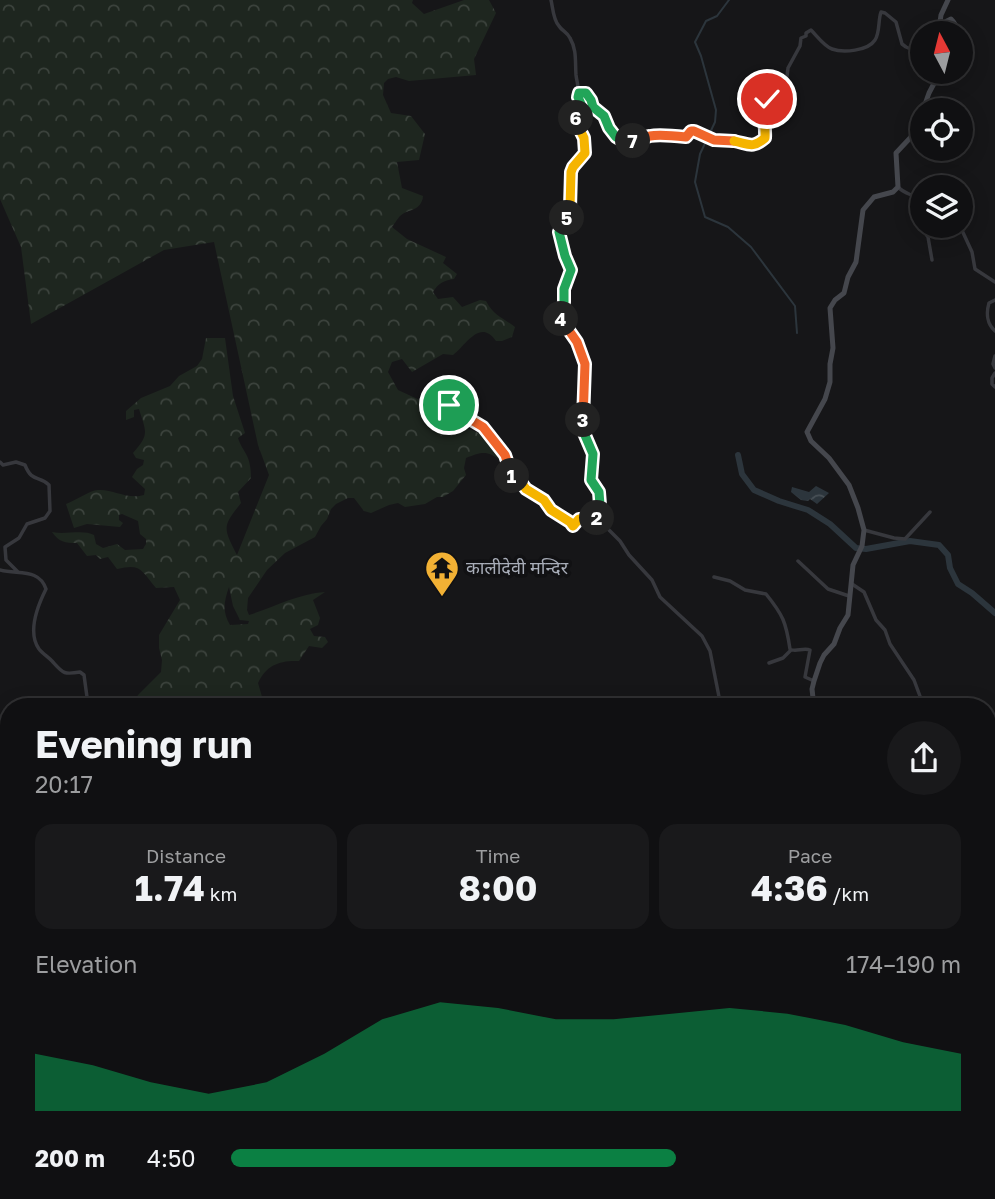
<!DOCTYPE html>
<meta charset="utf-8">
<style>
:root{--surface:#101012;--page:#19191b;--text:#f1f3f6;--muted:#9c9d9f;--line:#303032;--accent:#0b8043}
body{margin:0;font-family:"Golos Text","Noto Sans Devanagari",sans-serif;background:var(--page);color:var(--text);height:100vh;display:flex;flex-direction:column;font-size:26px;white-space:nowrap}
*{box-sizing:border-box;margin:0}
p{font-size:23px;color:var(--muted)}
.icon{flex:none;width:38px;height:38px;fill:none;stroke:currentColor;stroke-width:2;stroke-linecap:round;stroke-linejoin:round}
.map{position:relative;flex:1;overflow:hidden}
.drawer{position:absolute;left:0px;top:698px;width:996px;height:502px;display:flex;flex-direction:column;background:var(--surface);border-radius:28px 28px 0 0;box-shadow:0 4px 18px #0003,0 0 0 2px var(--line)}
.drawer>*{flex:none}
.needle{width:46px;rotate:353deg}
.tools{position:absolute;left:910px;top:21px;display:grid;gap:14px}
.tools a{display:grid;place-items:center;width:63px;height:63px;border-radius:50%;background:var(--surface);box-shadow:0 4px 18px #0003,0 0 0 2px var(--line);font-size:35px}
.pin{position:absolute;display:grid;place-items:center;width:60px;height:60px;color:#fff;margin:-30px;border:4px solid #fff;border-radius:50%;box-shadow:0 2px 7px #0007}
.km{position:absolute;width:35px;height:35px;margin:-18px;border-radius:50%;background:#222;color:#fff;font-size:19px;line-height:35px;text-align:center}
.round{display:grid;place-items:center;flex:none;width:74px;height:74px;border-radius:37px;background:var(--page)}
.head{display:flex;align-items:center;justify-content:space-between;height:119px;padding:0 35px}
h1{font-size:38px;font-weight:700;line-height:52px}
.metrics{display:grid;grid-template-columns:repeat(3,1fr);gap:10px;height:119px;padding:7px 35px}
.metrics div{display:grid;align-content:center;border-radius:18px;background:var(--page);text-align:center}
.metrics b{font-size:35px;font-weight:700}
.metrics small{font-size:19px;font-weight:400}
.metrics p{font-size:19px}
.chart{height:196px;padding:14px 35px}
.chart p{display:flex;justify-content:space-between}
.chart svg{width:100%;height:126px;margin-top:7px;fill:var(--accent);opacity:.7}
ul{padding:0 35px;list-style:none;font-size:23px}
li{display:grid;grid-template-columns:112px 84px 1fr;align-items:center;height:52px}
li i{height:18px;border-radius:9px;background:var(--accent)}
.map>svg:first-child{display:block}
.forest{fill:url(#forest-crowns);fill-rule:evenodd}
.water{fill:url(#water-waves)}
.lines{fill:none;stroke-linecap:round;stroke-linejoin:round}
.stream{stroke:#2c353c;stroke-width:2}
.river{stroke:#2c353c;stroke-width:6}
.street{stroke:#37383d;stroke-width:3.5}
.secondary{stroke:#45474d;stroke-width:5}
.split-1-casing{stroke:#fff;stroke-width:14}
.split-2-casing{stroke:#fff;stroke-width:14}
.split-3-casing{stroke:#fff;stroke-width:14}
.split-4-casing{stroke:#fff;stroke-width:14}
.split-5-casing{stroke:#fff;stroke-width:14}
.split-6-casing{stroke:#fff;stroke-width:14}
.split-7-casing{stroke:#fff;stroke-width:14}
.split-8-casing{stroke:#fff;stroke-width:14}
.split-9-casing{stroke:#fff;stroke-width:14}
.split-1{stroke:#f0652b;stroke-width:9}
.split-2{stroke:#f5b400;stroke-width:9}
.split-3{stroke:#22a559;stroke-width:9}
.split-4{stroke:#f0652b;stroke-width:9}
.split-5{stroke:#22a559;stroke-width:9}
.split-6{stroke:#f5b400;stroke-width:9}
.split-7{stroke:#22a559;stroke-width:9}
.split-8{stroke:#f0652b;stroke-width:9}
.split-9{stroke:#f5b400;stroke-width:9}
.labels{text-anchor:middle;stroke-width:7;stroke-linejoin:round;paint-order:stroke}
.poi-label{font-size:18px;fill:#a8adb8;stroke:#111113;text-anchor:start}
</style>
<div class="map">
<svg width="995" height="1199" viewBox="0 0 995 1199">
<defs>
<pattern id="forest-crowns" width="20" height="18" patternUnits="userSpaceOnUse" patternTransform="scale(1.75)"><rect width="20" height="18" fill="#1e261f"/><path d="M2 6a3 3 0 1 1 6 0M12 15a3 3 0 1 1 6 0" fill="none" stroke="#3c433d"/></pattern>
<pattern id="water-waves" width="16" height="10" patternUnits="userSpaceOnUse" patternTransform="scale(1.75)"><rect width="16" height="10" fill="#2c353c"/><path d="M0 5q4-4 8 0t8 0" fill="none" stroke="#485056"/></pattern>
</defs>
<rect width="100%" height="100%" fill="#161618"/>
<path class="forest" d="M0,0H413L412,3L424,14L464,0H489L496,13L474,59L476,75L409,81L396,77L388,79L384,83L383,95L391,113L411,116L425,134L419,160L397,162L402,188L423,196C421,212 409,208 400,216C398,218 393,226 392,227L407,239L446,257L443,263L457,274L454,279C445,280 438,283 433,292L438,299L453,297L462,307L480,300L486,301C494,316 502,317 515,327L512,337L502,341H496C480,318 466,345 453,355L443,354L412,372L402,359L392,362L388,372L398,390L437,408L451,421L483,435L500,454L501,461C487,450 482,452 466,458L464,468L466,475L453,491L443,497H437L425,504L405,507L398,503L389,505L371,513L364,511L354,498H348L336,504L331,509L327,519L321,526L315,537L285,553L267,570L248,598L247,610L249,615C274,607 298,594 325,592L313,600L320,618L318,625L310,629L314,636L325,637L328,642L322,648L309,646L299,661C280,660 266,665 258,683L265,707H130L138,695L161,672L162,660L159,648V635L180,600L174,587L156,588C141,570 141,563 117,569L108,557L100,559L96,555L87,556L77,543C65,543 59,542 52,532C66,535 83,529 94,535L96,544L103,548L117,544L125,550L143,549L146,544V539L140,534L138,521L122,514L119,515V520L123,523L120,527L87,524L74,528L66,504C75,501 90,490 98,490C113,489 128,500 144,495L145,489L132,477L137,469L143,465L144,460L136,458L133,453C150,434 146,432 139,409L134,410V417L126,420V411L141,398L170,386L179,376L197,366L202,359L206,338H225L233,396L245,433L238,438C240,445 243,448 246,454C250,461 251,470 251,478L238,492L241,503C222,527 223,527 237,555L269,475L258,445L214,242L164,250L31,324L21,247L0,199ZM229,587L233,606L240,620L249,621L248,624L230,625C222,612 224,601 229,587Z
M9,989V1055H0V1001Z
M182,1192H199L203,1194L205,1192H230L231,1196L238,1199H220L219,1196L215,1199H170L172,1195Z"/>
<path class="water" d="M816,486L829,493L817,504L810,499L808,501L801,500L791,492L792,487L809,492Z"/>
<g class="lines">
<path class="stream" d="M729,0L717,16L706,21L695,42L701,56L716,110L715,122L700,154L695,182L705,217L728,227L751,247L795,306L797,333"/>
<path class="river" d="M738,455L742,474L754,490L779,501L808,510L830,524L856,548L866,549L910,541L939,545L948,555L950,568L958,584L972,593L995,613
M987,953L995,940
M987,1093L995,1105"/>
<path class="street" d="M551,0C553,8 553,20 559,26C562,31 567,32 570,38C577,50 575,62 576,75C577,84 580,88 577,97L581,104L576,120L584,138V156L573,168L571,172C570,193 573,214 559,232L565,256L571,270L563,289L564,302L561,317L568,331L577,342L585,364L583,382L584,434L593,454L591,480L599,492L603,524L620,541L629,555L652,580L660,597L702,636L710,651L721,707
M579,93C593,94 588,100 594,108C594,109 602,115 603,116C611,125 609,132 621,140L634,141L654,135L686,137L691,131H694L714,140L736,141L751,145L759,144L766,135C765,128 763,119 763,112C764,102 767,100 766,89L781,82L787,76L788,68L800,46L801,38L806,36V33L811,30C817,36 824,46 832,49C843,53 868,51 875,40C880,33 878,20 881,12L885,13L896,22L902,44L906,47L922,54
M898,187C905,195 915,194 922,202
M922,208L917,222L928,237L932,260
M960,226L972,252L975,269L995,282
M995,300L989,303C986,313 987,324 995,331
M995,356L993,364L995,368
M995,373L992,378V384L995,387
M461,402L458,406L452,404L444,409L473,421L483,427L505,455L512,476L520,480L526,489L544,500L551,510L570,521L573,526L579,519L601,518
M0,462L3,465L16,462L25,465C32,483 39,475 49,485L50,511L45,518L27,524L19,538L5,547L6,560L18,572
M864,530L894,538L905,539L930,512
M798,561L828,589L849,596
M0,570C18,575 39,568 46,589C38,605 27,632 39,649C42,653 48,657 52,661C63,673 63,675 80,672L84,675L87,697L85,707
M714,577L730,581L745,590L766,594C783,615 786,622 790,649C795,653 803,647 810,650L805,677L814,681
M852,584L864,592L876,620L885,630L890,644L914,680L924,707
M769,663L783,658L791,650
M9,976L1,994L9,1002
M0,1012L4,1007L8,1005L9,1002
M0,1053L8,1042L9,1030
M0,1089C5,1101 0,1107 9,1120
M0,1151L1,1153L9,1156
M36,1192L46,1199
M50,1192L59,1199
M408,1192L411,1194L418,1192
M487,1192L488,1199
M765,1192L766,1199
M905,1192L908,1199
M109,1199H113L125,1192
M512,1199L518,1192
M825,1199L836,1192
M850,1199H855"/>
<path class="secondary" d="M948,0L941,15L940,22L941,24L951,19C955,23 958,28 955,33
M923,110L929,93L940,72
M814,707L812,689L814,681L820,663L824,655L834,644L840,628L848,615L853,565L862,546L864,530L858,508L849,485L829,458L811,441L807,432L825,399L830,382V364L833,348L830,308L835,300L844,293L848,277L856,262L863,210L874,197L893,192L898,187L896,153L911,137L917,121L922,114
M696,1199L697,1192"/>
</g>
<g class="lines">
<g class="split-1-casing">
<path id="split-1" d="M449,405L444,409L473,421L483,427L505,455L512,476"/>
</g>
<g class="split-2-casing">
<path id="split-2" d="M512,476L520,481L526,489L544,500L551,510L570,522L573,526L579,519L597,518"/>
</g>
<g class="split-3-casing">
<path id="split-3" d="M583,420L584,433L593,454L591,480L599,492L601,518H597"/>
</g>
<g class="split-4-casing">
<path id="split-4" d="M561,319L577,342L585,364L583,420"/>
</g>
<g class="split-5-casing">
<path id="split-5" d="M561,319V314L564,302V289L571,270L565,256L559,232L567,218"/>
</g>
<g class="split-6-casing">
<path id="split-6" d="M567,218L570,208L571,172L573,167L585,153L584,138L577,124L576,118"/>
</g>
<g class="split-7-casing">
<path id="split-7" d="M576,118L581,104L578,97L579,93H586L591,100L593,107L604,116L609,128L616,137L621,140L633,141"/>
</g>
<g class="split-8-casing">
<path id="split-8" d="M633,141C639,140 644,137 650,136C659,134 677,136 686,137L691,131H694L714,140L734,141"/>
</g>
<g class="split-9-casing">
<path id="split-9" d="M734,141C749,144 752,149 765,138C766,124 761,113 767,99"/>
</g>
<use href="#split-1" class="split-1"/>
<use href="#split-2" class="split-2"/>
<use href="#split-3" class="split-3"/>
<use href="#split-4" class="split-4"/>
<use href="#split-5" class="split-5"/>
<use href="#split-6" class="split-6"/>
<use href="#split-7" class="split-7"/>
<use href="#split-8" class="split-8"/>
<use href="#split-9" class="split-9"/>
</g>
<defs>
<g id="temple-pin" transform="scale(1.75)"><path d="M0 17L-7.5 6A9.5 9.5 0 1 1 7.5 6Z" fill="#f2b134" stroke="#111113"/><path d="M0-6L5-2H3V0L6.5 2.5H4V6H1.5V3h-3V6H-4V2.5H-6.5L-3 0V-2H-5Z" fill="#111"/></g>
</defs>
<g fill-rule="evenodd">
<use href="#temple-pin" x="442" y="568"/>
</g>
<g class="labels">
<g class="poi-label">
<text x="466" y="574">कालीदेवी मन्दिर</text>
</g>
</g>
</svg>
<div class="tools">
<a><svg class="needle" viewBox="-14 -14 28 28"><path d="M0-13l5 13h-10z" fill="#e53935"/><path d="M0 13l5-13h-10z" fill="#9c9d9f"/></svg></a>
<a><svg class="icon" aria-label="locate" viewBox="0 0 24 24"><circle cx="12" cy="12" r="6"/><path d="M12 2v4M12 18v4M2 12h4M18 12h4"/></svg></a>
<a><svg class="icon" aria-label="layers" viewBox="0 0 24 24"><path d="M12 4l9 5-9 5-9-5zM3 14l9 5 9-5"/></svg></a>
</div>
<div class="pin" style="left:449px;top:405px;background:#1e9e55"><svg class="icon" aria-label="arrive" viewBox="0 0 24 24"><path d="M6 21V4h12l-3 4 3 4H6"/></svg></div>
<div class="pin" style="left:767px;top:99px;background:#d93025"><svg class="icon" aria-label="check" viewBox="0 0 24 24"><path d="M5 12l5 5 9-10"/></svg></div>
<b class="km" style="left:512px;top:476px">1</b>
<b class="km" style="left:597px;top:518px">2</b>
<b class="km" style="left:583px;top:420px">3</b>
<b class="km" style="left:561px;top:319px">4</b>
<b class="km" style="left:567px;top:218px">5</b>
<b class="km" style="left:576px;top:118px">6</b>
<b class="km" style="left:633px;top:141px">7</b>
<section class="drawer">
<div class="head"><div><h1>Evening run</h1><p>20:17</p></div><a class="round"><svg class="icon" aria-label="share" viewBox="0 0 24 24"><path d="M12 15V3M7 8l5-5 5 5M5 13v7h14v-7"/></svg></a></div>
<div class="metrics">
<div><p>Distance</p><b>1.74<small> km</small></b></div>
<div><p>Time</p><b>8:00</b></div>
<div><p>Pace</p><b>4:36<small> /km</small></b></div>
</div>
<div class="chart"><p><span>Elevation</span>174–190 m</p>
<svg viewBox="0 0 160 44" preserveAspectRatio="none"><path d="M0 44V24L10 28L20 34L30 38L40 34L50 24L60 12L70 6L80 8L90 12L100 12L110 10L120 8L130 10L140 14L150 20L160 24V44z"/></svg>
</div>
<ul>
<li><b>200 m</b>4:50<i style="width:61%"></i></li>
</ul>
</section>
</div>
